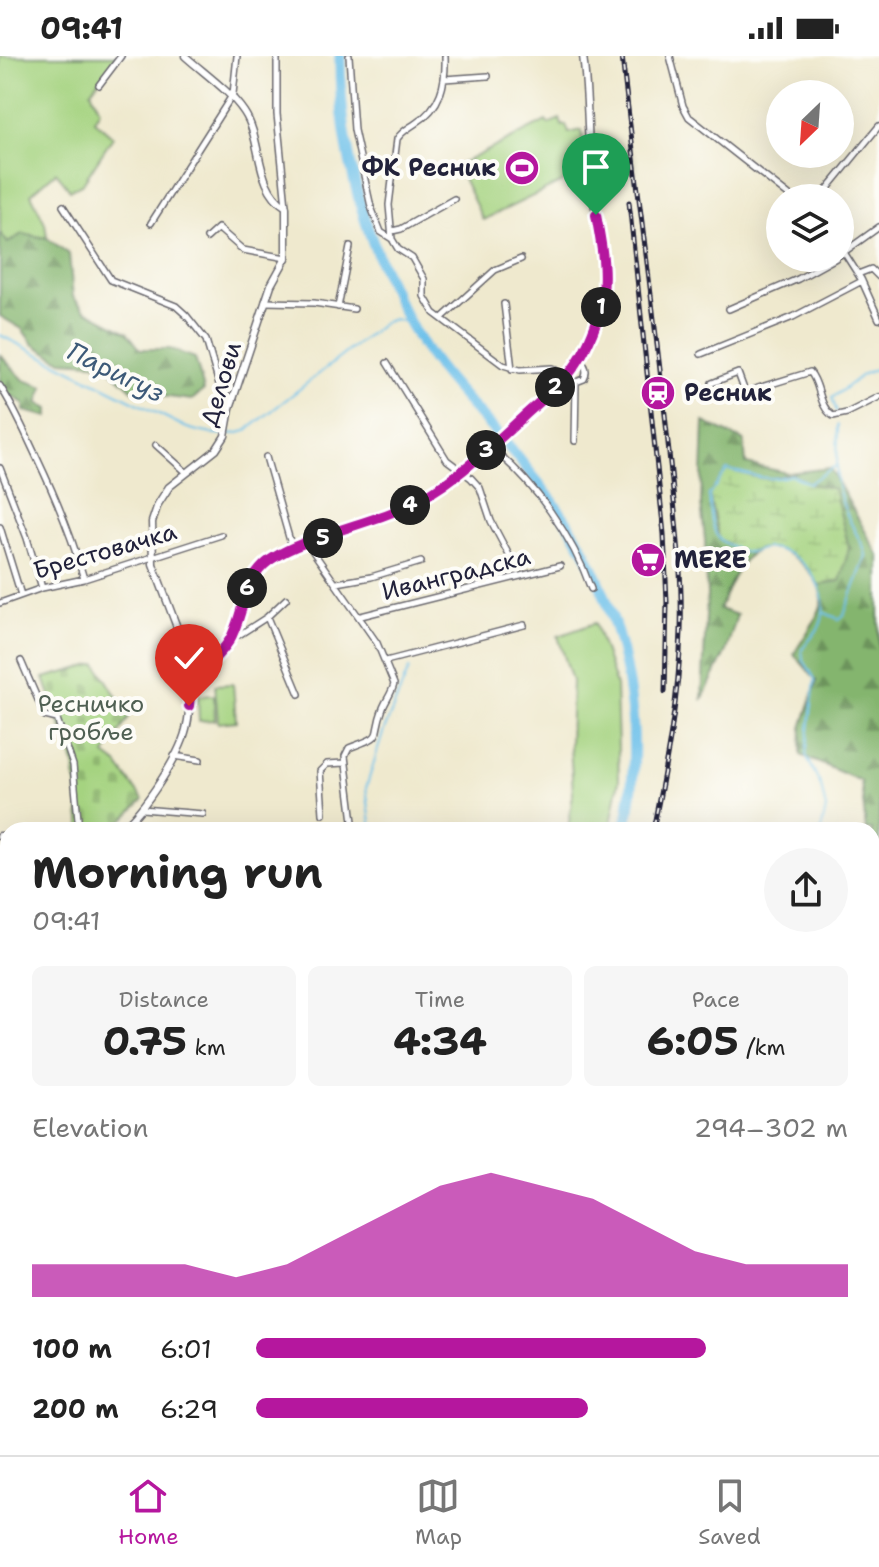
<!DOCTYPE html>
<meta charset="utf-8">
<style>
:root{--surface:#fff;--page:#f6f6f6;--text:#222;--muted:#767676;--line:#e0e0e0;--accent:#b5179e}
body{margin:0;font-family:"Shantell Sans",sans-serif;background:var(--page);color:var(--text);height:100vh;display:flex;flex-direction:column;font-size:30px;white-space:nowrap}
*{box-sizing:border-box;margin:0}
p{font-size:26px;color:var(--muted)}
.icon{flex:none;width:44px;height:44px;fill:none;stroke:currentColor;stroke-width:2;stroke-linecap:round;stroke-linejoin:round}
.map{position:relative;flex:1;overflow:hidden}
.drawer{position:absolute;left:0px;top:766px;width:880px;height:634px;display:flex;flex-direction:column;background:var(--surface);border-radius:24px 24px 0 0;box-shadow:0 8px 32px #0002}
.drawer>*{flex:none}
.needle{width:52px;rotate:205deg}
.controls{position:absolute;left:766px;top:24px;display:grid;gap:16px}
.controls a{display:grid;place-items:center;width:88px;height:88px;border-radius:50%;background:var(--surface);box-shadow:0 8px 32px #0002;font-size:40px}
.pin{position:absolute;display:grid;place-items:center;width:68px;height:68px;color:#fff;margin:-82px -34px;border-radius:50% 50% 50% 0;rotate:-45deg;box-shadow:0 0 8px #0007}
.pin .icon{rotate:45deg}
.km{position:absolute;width:40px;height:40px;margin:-20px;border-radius:50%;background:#222;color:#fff;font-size:22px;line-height:40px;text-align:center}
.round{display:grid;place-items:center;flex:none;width:84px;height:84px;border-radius:42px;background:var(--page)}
.summary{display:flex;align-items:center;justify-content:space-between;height:136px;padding:0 32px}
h1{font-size:44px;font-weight:700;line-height:60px}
.figures{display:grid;grid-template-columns:repeat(3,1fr);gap:12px;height:136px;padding:8px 32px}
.figures div{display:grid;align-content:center;border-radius:12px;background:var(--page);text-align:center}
.figures b{font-size:40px;font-weight:700}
.figures small{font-size:22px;font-weight:400}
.figures p{font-size:22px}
.chart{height:224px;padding:16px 32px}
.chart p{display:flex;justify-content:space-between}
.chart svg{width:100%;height:144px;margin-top:8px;fill:var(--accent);opacity:.7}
ul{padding:0 32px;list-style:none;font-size:26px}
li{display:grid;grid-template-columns:128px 96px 1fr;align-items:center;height:60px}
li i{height:20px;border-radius:10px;background:var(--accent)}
.status{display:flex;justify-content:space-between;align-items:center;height:56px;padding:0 40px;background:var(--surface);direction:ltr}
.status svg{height:22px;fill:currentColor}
.tab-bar{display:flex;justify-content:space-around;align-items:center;height:112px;border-top:2px solid var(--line);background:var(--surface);font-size:22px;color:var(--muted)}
.tab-bar a{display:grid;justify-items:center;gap:4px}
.tab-bar .active{color:var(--accent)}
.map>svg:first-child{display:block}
.grass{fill:#a5d380;stroke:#647a5e;stroke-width:2}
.forest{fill:url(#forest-firs);stroke:#536c54;stroke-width:2}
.wetland{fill:url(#wetland-marsh);stroke:#647a5e;stroke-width:2}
.cemetery{fill:url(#cemetery-stones);stroke:#647a5e;stroke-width:2}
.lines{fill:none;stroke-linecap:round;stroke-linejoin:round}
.stream{stroke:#6ec1ea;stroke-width:2}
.river{stroke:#6ec1ea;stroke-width:11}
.minor-casing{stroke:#6a686e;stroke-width:8}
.tertiary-casing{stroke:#6a686e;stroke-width:9}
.minor{stroke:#fff;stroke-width:5}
.tertiary{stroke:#fff;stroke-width:6}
.rail-casing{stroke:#22223b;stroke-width:5}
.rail{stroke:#fdfcf7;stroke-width:2;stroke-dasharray:6;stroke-linecap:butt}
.route-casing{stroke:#fff;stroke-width:16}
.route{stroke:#b5179e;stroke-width:10}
.labels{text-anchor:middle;stroke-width:8;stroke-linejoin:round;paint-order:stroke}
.poi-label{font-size:24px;font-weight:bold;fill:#22223b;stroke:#fdfcf7;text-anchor:start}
.street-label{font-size:24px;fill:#22223b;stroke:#fdfcf7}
.park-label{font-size:24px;fill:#506053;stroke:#fdfcf7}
.water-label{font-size:26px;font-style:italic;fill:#3d5a78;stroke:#fdfcf7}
</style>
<div class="status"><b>09:41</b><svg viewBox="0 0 49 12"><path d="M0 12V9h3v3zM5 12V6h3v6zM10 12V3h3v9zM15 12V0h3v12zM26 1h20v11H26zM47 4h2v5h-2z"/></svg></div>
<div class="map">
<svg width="879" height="1399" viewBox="0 0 879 1399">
<defs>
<pattern id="forest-firs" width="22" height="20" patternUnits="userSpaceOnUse" patternTransform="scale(2)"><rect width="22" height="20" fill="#84b56e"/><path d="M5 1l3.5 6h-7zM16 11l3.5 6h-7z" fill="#6c935c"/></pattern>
<pattern id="wetland-marsh" width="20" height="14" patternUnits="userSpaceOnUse" patternTransform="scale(2)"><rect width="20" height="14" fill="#a5d380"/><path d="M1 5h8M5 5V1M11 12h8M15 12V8" fill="none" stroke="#8eb570"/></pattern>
<pattern id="cemetery-stones" width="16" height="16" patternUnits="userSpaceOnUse" patternTransform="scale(2)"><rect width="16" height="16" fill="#a5d380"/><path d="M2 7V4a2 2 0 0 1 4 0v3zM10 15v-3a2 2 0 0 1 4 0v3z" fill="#8eb570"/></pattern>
</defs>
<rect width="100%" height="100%" fill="#fdfcf7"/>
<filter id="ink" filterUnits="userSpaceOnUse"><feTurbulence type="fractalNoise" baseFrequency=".0125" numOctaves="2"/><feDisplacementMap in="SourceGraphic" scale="16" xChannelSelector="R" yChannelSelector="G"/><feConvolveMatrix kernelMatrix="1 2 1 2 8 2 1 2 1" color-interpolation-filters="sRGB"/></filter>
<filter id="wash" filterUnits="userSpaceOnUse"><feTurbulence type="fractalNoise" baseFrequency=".006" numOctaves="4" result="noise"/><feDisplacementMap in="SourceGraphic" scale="32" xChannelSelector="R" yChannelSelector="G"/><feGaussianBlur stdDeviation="1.8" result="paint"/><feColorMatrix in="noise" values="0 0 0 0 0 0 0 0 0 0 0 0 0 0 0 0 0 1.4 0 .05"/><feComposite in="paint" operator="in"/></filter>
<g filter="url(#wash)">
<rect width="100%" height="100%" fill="#efe9ce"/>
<path class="grass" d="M0,0H117L91,35L100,54L94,64L113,81L83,127L70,134L56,116L31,138L45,167L47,182L22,178L8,187L0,177Z
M560,63L562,70L566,69L569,77L582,74L585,115L483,164L457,110L546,65L548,68Z
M595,567L616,630L619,724L610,774H568L573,737L570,689L572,625L558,580Z
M233,628L236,665L218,667L215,629Z
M214,639L215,664L199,665L198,640Z
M0,929L8,938V1052L0,1045Z
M879,985V1046L872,1048V987Z
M226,1392H538L545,1399H276L270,1394C258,1399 239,1399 226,1395Z"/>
<path class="forest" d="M0,177L8,187L22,178L47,182L69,198L73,241L85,254L127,276L140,293H170L195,302L204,334L192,344L136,337L111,314L94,307L62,305L33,288L22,273L0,260Z
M0,299L24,324L44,331L38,347L49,353V361L24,355V348L14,341L7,340L0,330Z
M704,366L744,385L746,408L788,417L830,412L879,500V821L872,796V774H866L861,725L801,699L802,672L817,625L794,598C802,583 818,564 821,549C826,519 783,480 755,495C737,505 728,535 719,553L737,559L726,595L702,644L707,539L705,484L701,448Z
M879,827V969L872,971V830Z
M879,1046V1287L872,1283V1048Z
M607,1392H716L718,1399H608Z"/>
<path class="wetland" d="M727,414C752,418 764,429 789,417L809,427L834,433L849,492L840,525L819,529C808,512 790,493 768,492C759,491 752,498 743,496C735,494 727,487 719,483L709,439Z"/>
<path class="cemetery" d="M97,608L129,661L105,699L117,708L143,744L113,774H81L74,707L44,622Z"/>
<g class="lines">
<path class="stream" d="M0,279L187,372C206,378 227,381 246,375L385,266L394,263L410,267
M837,356L832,342L862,319L879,311
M825,557L839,563L844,559L866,500C865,491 860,485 856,477C845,457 835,434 837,410
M372,774L366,732L383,677L409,613
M821,774L826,753L821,730L806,699L815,623L803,603L802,594C807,586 816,578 820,569C834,536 803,494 768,492C762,491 757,496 751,496C742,497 729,490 722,485C710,476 711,453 709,439L727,414C753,418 764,427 791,419L809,427L837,409L838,369
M872,1100L879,1099
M401,1392L404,1399"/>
<path class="river" d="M340,0C339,97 367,193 415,277C443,326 488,364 523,408C545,434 566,462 583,492C627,575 646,681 625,774
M572,1392L573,1399"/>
</g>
</g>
<g filter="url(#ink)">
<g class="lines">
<g class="minor-casing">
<path id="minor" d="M277,0V58L286,150
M349,0L354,74L371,151L381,176L392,183L398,193L412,202L424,223V240L434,257L503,309L520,314L552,312L576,326L584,323C588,315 586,309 579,304
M670,0L683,50L689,61L792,142
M444,23L488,20
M99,29L121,0
M820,142L879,70
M63,150L111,224L176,250L186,259L206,284L219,328L225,338L233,344
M151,167L233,38L237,0
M392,175L401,173L454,143
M207,182L218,172L243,194L286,202
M392,183L389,149L397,83C402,75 409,72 416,67C441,51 446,28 445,0
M840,190L861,223L879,263
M840,199L879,171
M858,218L871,213L879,221
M265,246L314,247L354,253
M504,248L512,313
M338,251L350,191
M729,253L798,223L836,202
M443,261L495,214L521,203
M701,298L793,261L862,225
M387,307L447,404L471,422L480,432L491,465L510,501
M712,327L738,317L745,336L810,316C821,329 818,350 833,360L847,357L879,341
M0,330C15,353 25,377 37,402C56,442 72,480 84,523
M575,385L576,326
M156,389L186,416
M490,391C534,425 573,481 591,533
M266,401L292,492
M0,412L27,482L42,532
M0,471L21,539
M307,487L377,587L394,628C392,637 386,644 383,652C371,684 387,678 349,692L345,700L354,774
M337,527L371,521L421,506
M0,547L42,532L84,523L221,479
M361,560L560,510
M267,561L299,638
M233,577L239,579L267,561L286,543
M21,605L45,660L57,663L73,709L79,774
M386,605L524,569
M174,700L200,704
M142,753L203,758
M323,758L320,715L327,708L344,707
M0,814L8,812
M225,1399L226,1392"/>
</g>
<g class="tertiary-casing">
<path id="tertiary" d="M185,0C205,18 229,34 244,56C263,84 254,131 286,151V202L271,229L230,352L225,380L216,394L169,431L158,448L152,466L153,508L181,582L189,623L193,626
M120,774C143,756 182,698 187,669C191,653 187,637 195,622C205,604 225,595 234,576C243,555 242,533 258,515C286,484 361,470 401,453C442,435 475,405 508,375C528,356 552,338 570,317C592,289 607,246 605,210C603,184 595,158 592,133C587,88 589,44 583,0
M0,780H8
M0,870L8,866
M0,1113L8,1120
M105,1392L107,1399"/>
</g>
<use href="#minor" class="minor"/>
<use href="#tertiary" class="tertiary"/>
<g class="rail-casing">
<path id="rail" d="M622,0C636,129 655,258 668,387C674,450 683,512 681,575C679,642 666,709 653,774
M629,146L664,478L667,546L665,636
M598,1392L599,1399"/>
</g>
<use href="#rail" class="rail"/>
</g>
</g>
<g class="lines" filter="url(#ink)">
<g class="route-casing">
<path id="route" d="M189,650C191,612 212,612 229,585C244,560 241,531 264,509C289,486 363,469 398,454C446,434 485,396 523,361C539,346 558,332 572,314C584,298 595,274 600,254C608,221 602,191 596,159"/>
</g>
<use href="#route" class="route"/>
</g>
<defs>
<g id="stadium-disc" transform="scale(1.8)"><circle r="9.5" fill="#b5179e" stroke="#fdfcf7"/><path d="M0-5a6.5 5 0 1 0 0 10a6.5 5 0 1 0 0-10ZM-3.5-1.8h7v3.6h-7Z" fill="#fff"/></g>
<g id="station-disc" transform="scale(1.8)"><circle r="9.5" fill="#b5179e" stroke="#fdfcf7"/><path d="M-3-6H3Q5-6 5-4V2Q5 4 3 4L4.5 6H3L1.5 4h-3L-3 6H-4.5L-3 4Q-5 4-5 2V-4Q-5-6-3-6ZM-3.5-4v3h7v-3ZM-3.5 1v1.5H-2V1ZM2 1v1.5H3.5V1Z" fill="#fff"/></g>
<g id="supermarket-disc" transform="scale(1.8)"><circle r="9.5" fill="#b5179e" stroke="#fdfcf7"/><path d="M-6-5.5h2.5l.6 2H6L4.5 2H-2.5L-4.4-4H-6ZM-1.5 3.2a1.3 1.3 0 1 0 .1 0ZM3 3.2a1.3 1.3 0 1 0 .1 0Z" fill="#fff"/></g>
</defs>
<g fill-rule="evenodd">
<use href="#stadium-disc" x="522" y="112"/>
<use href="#station-disc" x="658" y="337"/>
<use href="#supermarket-disc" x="648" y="504"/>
</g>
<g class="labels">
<g class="poi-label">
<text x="496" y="120" text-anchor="end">ФК Ресник</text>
<text x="684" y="345">Ресник</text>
<text x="674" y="512">MERE</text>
</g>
<g class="street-label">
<text transform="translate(221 328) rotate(-73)" y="8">Делови</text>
<text transform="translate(105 495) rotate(-16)" y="8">Брестовачка</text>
<text transform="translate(456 518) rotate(-14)" y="8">Иванградска</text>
</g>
<g class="park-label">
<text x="91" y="656">Ресничко<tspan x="91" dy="28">гробље</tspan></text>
</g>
<g class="water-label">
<text transform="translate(116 316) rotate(26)" y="9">Паригуз</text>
</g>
</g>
</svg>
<div class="controls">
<a><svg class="needle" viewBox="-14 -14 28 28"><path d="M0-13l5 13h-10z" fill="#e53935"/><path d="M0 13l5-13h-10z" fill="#767676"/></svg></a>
<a><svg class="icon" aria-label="layers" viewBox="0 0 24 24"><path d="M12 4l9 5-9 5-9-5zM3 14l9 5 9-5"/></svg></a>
</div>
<div class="pin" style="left:596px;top:159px;background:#1e9e55"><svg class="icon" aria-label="arrive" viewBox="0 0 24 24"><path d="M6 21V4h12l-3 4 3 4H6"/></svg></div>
<div class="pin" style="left:189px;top:650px;background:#d93025"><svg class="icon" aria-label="check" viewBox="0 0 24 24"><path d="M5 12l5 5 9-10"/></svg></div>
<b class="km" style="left:601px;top:251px">1</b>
<b class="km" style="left:555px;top:331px">2</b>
<b class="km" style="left:486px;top:394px">3</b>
<b class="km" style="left:410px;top:449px">4</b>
<b class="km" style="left:323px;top:482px">5</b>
<b class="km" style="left:247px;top:532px">6</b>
<section class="drawer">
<div class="summary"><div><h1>Morning run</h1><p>09:41</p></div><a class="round"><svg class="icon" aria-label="share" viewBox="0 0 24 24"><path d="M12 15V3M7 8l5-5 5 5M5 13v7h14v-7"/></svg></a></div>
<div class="figures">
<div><p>Distance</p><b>0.75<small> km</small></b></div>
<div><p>Time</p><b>4:34</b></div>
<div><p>Pace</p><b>6:05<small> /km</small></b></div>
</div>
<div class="chart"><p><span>Elevation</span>294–302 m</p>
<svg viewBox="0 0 160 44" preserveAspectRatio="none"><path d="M0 44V34L10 34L20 34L30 34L40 38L50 34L60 26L70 18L80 10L90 6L100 10L110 14L120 22L130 30L140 34L150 34L160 34V44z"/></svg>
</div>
<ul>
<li><b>100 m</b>6:01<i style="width:76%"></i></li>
<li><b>200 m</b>6:29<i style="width:56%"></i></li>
</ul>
</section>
</div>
<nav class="tab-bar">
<a class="active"><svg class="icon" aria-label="home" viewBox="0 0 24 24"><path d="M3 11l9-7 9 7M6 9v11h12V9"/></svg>Home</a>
<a><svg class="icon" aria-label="map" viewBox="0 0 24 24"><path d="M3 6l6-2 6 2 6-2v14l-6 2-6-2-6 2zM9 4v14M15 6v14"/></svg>Map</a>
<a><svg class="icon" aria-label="saved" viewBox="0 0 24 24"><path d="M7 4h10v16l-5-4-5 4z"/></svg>Saved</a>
</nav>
